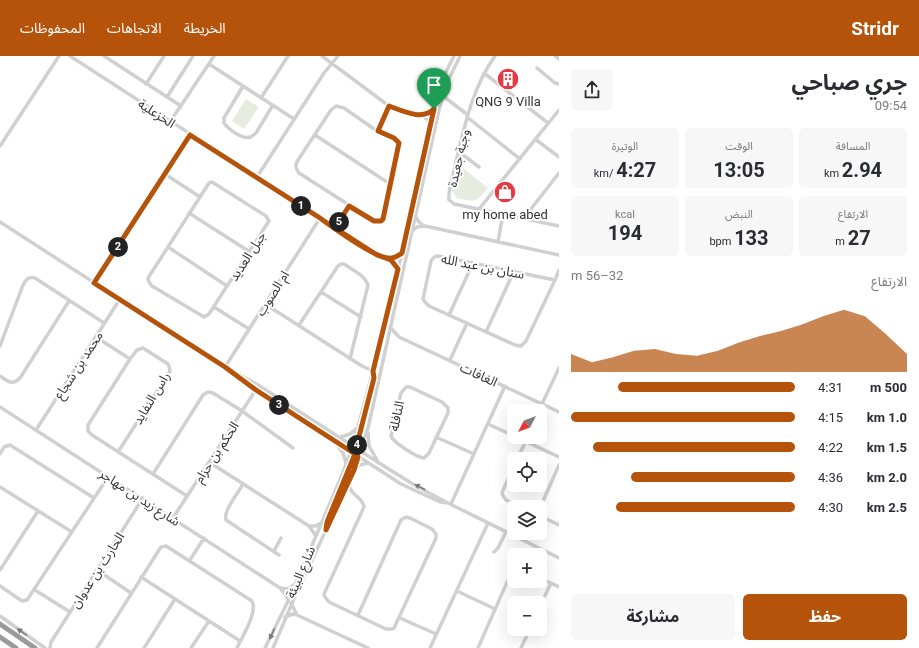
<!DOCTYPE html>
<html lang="ar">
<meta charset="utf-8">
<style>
:root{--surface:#fff;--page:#f7f7f7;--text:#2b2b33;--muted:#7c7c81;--accent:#b45309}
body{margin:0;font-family:Roboto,"Noto Sans Arabic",sans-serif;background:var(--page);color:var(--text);direction:rtl;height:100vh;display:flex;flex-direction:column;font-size:15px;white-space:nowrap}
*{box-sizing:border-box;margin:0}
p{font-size:13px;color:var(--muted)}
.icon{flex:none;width:22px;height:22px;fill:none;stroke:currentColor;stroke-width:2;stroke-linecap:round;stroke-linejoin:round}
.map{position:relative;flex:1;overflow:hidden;direction:ltr}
.sheet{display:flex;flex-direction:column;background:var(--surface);width:360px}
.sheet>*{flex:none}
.needle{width:26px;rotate:229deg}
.buttons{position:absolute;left:507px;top:348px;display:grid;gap:8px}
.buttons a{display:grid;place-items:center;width:40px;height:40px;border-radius:6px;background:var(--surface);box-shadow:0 4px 16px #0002;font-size:20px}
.pin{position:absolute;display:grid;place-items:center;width:34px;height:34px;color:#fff;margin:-41px -17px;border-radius:50% 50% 50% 0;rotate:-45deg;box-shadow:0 0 4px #0007}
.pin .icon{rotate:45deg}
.km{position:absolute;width:20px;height:20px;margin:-10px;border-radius:50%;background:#222;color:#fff;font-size:11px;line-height:20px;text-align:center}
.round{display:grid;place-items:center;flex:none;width:42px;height:42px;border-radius:6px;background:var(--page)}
.summary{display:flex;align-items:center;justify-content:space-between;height:68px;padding:0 12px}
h1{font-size:22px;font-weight:700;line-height:30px}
.metrics{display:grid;grid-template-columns:repeat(3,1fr);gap:6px;height:68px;padding:4px 12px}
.metrics div{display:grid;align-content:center;border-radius:6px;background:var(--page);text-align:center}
.metrics b{font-size:20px;font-weight:700}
.metrics small{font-size:11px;font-weight:400}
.metrics p{font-size:11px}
.chart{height:112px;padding:8px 12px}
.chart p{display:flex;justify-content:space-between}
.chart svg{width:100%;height:72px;margin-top:4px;fill:var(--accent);opacity:.7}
.primary-button{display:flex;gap:8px;margin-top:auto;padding:8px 12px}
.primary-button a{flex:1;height:46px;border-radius:6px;background:var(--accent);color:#fff;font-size:16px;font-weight:700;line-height:46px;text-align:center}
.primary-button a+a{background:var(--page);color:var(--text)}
ul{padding:0 12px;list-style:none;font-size:13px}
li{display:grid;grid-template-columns:64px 48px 1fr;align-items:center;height:30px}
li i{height:10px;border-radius:5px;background:var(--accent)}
header{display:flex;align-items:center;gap:24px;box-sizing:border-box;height:56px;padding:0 20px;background:var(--accent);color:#fff}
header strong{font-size:19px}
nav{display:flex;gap:22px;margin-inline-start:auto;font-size:14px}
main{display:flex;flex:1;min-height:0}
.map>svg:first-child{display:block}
.green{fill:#e6ecdf}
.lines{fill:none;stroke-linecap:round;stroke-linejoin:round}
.minor{stroke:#d0d0d0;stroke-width:3.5}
.highway{stroke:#9a9a9a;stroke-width:5}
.oneway{fill:#7a7a7a}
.route-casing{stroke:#fff;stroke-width:8}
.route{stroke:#b45309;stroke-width:5}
.labels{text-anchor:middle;stroke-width:4;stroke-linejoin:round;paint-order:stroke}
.poi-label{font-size:13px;fill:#333;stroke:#fff}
.street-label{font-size:13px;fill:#333;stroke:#fff}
</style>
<header>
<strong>Stridr</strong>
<nav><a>الخريطة</a><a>الاتجاهات</a><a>المحفوظات</a></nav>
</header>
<main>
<section class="sheet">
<div class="summary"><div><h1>جري صباحي</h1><p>09:54</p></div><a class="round"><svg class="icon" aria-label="share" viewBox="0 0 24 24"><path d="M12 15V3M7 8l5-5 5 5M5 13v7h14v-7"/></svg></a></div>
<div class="metrics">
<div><p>المسافة</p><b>2.94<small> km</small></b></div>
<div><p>الوقت</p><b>13:05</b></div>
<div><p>الوتيرة</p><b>4:27<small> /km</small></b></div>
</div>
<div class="metrics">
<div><p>الارتفاع</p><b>27<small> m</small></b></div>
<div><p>النبض</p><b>133<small> bpm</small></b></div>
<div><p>kcal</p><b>194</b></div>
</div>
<div class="chart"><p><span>الارتفاع</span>32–56 m</p>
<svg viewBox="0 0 160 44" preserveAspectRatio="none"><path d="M0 44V33L10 38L20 35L30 31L40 30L50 33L60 34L70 31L80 26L90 22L100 19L110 15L120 10L130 6L140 10L150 21L160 33V44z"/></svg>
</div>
<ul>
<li><b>500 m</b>4:31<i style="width:79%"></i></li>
<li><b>1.0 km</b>4:15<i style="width:100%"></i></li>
<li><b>1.5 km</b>4:22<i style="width:90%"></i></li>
<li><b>2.0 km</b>4:36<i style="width:73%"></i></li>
<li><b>2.5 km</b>4:30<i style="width:80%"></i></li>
</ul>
<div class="primary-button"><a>حفظ</a><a>مشاركة</a></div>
</section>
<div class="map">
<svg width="559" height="592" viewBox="0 0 559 592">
<rect width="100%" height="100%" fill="#fff"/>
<path class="green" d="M246,43L259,51L244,73L232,65Z
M459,109L488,132C476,147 475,146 457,142L452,135Z"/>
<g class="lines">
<path class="minor" d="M70,0L371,195L391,204L398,213
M104,0L181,50
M322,0L389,50L403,55L422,59L431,67
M495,0C472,32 464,72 455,110C453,121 448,133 449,144L454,148L559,170
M555,0L559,3
M209,8L294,63
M537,12L555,27L559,28
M484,17L548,67
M146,28L164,0
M243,30L224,62V67C229,74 243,84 251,81L256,77L273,49
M443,40L468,59
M167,41L193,0
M261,42L288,0
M336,50L344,52L374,73L398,85V89L384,159L381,165H374L299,117C295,112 295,109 298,104L331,54Z
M467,61L520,103
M170,66L214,0
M378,75L389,50
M315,79L390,128
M535,83L559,101
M0,90L59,0
M459,96L479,111
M165,118L200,141
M257,121L324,17L338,0
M212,126L266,160L269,165L209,258L204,261L152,230L149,226L148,222L200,141L209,127Z
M479,153L559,54
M189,157L250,196
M415,160L419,166L424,170
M524,162L559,117
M0,166L225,311L256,334L401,428L440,446L448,447
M335,172L349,150
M412,175L417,171L425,170L559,199
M498,186L503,158
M168,191L227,230
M389,202L395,201L402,197
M555,224L438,200L434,201L431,205L423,243L425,246L429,250L515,289L521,290L526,285L555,224L559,214
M94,227L190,79
M321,236L361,261
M265,248L362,310L373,315L374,322L356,392L358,400
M214,251L249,273
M449,259L473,207
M299,269L338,210L341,208H344C352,214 365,219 368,229L350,303
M390,271L399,281L559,356
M486,276L514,215
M96,281L130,303
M0,290L23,229C26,224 28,220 35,222L104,267
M450,304L467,267
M225,311L320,162
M231,314L258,329L379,407L416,430L448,447L559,502
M0,320C7,325 13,330 20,322L69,245
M406,331H410L442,346L448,352V357L429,397L424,402C416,401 394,387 391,380L401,337Z
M542,348L559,312
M0,351L280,532L286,539L288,544
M488,368L514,380
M36,374L120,243
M368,377L369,390L377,404
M341,381L350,378L357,372
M436,381L474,398
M516,381L559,401
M336,388L343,397L346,407
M118,396L170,315L169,310L168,308L143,292L137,294L130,303L88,369V375L92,379L187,440
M0,398L4,391L10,389L94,442
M517,403L526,385
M209,406L309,470L316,480
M514,410L503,434L502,438L506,444L520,451
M354,414L360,409L368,407
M153,418L203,339L208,336L213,337L242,355L293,392
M243,428C238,437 223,455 226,464L279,499
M348,428C351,440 363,441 364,451L324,538L325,541L329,546L386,573H392L394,572L436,482V478L432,473L410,462L406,461L401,464L358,559
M0,431L72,476
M451,448L505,330
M540,452L559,409
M540,460L559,469
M173,462L257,332
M327,468L355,396
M309,470H316L321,467
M274,495L281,482
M494,496L498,492L506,476
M190,504L204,482
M0,514L38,455
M97,514L131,537
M141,521L240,585
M540,522L559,531
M0,530L19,543L22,545L27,544L108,421
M281,532L288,533L294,529
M35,534L70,556
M457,535L495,553
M291,547L297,559
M540,550L551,527
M0,560L45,592
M285,561L293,558L297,559L368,592
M400,562L436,578
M50,592L51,586L143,442
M97,592L159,494L161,491L166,490L252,545C258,556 242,581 237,592
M144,592L175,543
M191,592L209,565
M265,592L288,545L322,466L344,414L353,390L371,322L402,197L434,53L442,24L454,0
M273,592L296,538L348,427L368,372L439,54L448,25L460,0
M430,592L488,467
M478,592L512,515L514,514
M521,592L530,573"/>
<path class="highway" d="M0,568L35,592
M0,581L16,592"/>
</g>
<defs><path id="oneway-solid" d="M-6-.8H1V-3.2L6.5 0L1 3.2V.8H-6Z"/></defs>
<g class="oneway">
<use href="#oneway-solid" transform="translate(420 431) rotate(-152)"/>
<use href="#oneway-solid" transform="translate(22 576) rotate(-145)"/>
<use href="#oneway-solid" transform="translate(272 578) rotate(114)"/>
</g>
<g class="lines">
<g class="route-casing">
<path id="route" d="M434,53L402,197C398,200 393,203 388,202C373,201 334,172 320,162L190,79L94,227L225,311L256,334L355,398L327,466L326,474L354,414L358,401L356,392L374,322L373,315L398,213L391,204L377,199L335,172L349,150L374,165H381L383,163L399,87L394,82L378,75L389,50C403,55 422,65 434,53"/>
</g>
<use href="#route" class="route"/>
</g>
<defs>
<g id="building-disc" transform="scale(1.15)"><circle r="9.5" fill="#e63946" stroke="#fff"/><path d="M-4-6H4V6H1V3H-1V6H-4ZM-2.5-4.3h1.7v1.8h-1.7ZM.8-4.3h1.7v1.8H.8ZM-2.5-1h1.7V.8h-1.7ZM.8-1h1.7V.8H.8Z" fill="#fff"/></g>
<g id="shop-disc" transform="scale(1.15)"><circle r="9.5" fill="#e63946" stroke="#fff"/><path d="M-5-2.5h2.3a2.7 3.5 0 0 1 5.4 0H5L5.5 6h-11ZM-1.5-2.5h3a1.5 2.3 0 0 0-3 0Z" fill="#fff"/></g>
</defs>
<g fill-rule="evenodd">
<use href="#building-disc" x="508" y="23"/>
<use href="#shop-disc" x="505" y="136"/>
</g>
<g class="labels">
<g class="poi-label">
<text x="508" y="50">QNG 9 Villa</text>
<text x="505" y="163">my home abed</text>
</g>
<g class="street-label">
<text transform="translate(157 57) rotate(33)" y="5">الخزعلية</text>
<text transform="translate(458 102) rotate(-77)" y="5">وجبة جعيدة</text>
<text transform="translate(247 200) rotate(-57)" y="5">جبل العديد</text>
<text transform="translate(483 210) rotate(11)" y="5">سنان بن عبد الله</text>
<text transform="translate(272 237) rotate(-58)" y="5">ام الصوب</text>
<text transform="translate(78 309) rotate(-57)" y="5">محمد بن شجاع</text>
<text transform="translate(479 318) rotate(25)" y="5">الغافات</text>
<text transform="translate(151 342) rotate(-59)" y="5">راس النفايد</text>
<text transform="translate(396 360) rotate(-78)" y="5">النافلة</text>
<text transform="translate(216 396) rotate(-57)" y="5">الحكم بن حزام</text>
<text transform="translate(140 441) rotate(33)" y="5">شارع زيد بن مهاجر</text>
<text transform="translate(97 514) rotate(-57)" y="5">الحارث بن عدوان</text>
<text transform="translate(300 516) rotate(-67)" y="5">شارع البيئة</text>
</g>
</g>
</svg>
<div class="buttons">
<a><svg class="needle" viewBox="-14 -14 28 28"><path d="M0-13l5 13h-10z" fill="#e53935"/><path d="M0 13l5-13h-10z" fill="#7c7c81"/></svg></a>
<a><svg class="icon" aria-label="locate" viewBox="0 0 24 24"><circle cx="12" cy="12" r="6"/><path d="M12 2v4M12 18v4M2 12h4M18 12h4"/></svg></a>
<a><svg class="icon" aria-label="layers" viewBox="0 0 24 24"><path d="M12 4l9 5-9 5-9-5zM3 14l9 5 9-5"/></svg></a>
<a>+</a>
<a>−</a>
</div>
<div class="pin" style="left:434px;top:53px;background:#1e9e55"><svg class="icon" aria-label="arrive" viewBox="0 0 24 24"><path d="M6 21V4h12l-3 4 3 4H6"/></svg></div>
<b class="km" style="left:301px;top:150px">1</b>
<b class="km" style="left:118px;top:191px">2</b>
<b class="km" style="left:279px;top:349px">3</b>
<b class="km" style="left:357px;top:389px">4</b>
<b class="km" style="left:339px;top:166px">5</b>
</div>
</main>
